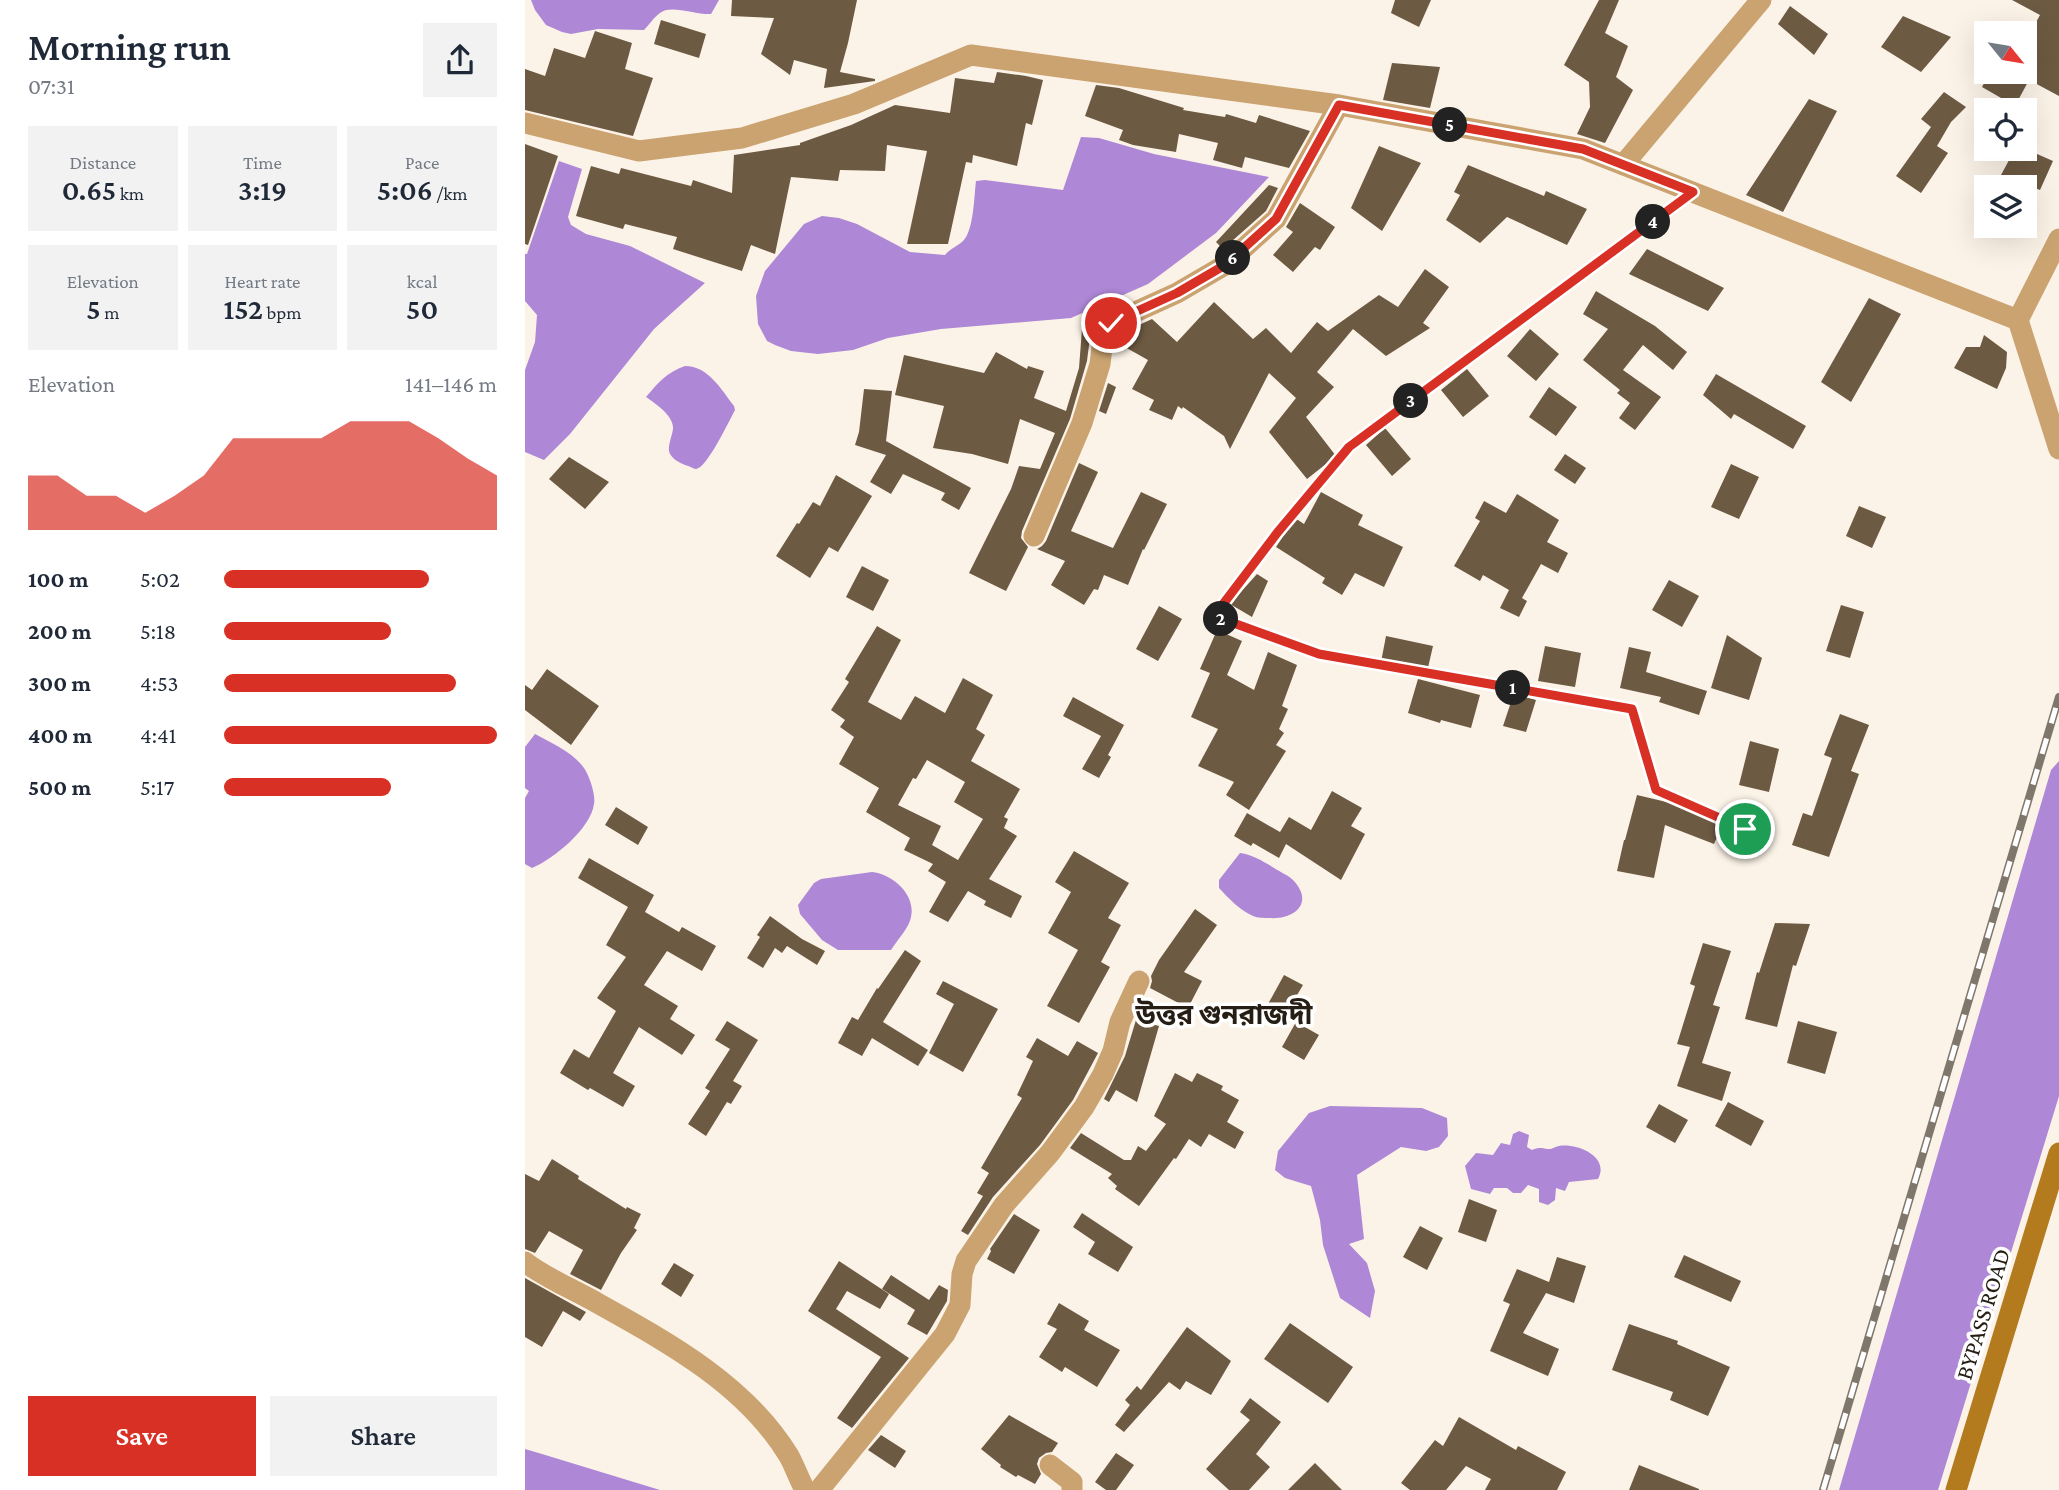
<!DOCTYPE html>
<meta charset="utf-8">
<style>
:root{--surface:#fff;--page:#f2f2f3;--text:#1f2937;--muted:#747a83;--accent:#d93025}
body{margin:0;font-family:"Crimson Pro","Noto Sans Bengali",serif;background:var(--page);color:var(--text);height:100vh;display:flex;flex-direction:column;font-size:26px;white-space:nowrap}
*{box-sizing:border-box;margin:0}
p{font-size:23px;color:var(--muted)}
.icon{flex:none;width:38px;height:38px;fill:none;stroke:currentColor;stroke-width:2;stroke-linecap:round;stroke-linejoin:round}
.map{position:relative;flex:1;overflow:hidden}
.panel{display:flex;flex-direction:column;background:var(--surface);width:525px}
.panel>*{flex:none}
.needle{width:46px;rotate:120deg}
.tools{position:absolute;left:1449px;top:21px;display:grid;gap:14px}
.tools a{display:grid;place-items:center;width:63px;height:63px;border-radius:0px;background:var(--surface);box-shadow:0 7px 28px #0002;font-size:35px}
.pin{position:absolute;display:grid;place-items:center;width:60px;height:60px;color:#fff;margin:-30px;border:4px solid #fff;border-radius:50%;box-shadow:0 2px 7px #0007}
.km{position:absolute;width:35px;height:35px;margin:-18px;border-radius:50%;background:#222;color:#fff;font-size:19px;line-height:35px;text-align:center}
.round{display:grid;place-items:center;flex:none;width:74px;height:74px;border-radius:0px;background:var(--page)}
.summary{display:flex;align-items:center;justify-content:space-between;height:119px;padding:0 28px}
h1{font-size:38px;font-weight:600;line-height:52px}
.figures{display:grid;grid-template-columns:repeat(3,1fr);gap:10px;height:119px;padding:7px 28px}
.figures div{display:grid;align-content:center;border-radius:0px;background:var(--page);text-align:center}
.figures b{font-size:30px;font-weight:600}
.figures small{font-size:19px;font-weight:400}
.figures p{font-size:19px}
.chart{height:196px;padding:14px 28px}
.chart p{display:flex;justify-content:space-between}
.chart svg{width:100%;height:126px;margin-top:7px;fill:var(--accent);opacity:.7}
.button{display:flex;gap:14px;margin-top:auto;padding:14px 28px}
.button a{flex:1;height:80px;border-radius:0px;background:var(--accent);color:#fff;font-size:28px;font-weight:600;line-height:80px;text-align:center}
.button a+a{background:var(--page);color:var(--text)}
ul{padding:0 28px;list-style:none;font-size:23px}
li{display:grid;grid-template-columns:112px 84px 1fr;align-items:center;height:52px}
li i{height:18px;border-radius:9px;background:var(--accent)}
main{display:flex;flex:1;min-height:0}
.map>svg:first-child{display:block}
.water{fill:#ae87d6}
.building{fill:#6d5a42;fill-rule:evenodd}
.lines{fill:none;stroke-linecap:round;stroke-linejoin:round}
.path{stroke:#afa79c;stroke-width:3.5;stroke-dasharray:5 3.5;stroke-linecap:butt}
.street{stroke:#caa371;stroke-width:21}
.secondary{stroke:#b37a1e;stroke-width:21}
.rail-casing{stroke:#7f766c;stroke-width:8}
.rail{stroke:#fff;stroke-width:5;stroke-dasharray:16;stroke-linecap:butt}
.route-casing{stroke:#fff;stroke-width:14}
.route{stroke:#d93025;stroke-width:9}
.labels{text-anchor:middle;stroke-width:7;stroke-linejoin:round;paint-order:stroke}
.street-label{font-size:24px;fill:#261e14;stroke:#fff}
.quarter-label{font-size:28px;font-weight:bold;fill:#261e14;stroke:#fff}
</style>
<main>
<section class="panel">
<div class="summary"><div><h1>Morning run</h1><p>07:31</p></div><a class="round"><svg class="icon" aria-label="share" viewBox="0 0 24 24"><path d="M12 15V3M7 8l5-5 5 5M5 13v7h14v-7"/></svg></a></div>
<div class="figures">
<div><p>Distance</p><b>0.65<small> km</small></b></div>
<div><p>Time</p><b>3:19</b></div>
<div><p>Pace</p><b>5:06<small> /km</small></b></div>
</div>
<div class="figures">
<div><p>Elevation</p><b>5<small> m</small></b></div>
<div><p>Heart rate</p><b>152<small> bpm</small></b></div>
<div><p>kcal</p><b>50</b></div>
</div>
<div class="chart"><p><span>Elevation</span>141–146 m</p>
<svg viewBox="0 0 160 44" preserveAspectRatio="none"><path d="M0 44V25L10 25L20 32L30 32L40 38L50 32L60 25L70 12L80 12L90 12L100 12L110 6L120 6L130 6L140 12L150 19L160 25V44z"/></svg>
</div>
<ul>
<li><b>100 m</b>5:02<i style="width:75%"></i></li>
<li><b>200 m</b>5:18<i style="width:61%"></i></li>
<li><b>300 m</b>4:53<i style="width:85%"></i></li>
<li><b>400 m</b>4:41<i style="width:100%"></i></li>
<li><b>500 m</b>5:17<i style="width:61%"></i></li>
</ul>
<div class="button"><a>Save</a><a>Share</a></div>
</section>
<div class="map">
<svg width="1534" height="1490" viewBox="0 0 1534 1490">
<rect width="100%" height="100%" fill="#fcf3e8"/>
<path class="water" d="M6,0H194L186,14C171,15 145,4 135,13C129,17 124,25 119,30L73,29L46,34L37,32L21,25L10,10Z
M556,137L574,138L629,154L744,177L691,233L623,284L546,318L416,329L363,338L328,350L293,354L266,351L250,345L242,341L233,324L231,296L240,271L279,224L297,216L314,218L332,224L385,252L420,255C426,248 433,246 438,241C449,230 449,196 451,181L460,180L538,190Z
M34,161L57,169L43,217L46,225L61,234L105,246L180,283L129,329L45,434L19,460L0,452V370L10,342L12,315L0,301V254H2Z
M160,366C183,366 196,389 209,406L210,410C204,421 182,468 171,469C169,469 162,465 160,465C155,463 145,458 144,451C143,445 147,436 148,429C149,416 131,404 121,397C133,383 142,372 160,366Z
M10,734C26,743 48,752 59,768C64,775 71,795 69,804C66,828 29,859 7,868L0,864V798L4,791L0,788V747Z
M1534,761V1096L1413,1490H1314L1526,770Z
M715,853C728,855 738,861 749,868C755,872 763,875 768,880C790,903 769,920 744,918C739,918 733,918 728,916C715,910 704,899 694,888V880Z
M347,872C367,874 391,894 386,917C384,928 372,940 366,950H313L297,940L275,914L273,905L289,883L296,879Z
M805,1106L897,1108L922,1118L923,1136L914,1147L901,1151L876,1147L832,1175L839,1239L824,1244L842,1263L850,1291L845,1318L815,1298L798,1245L795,1220L786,1186L760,1178L750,1170L753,1151L784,1113Z
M994,1131L1004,1135L1002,1147L1007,1150C1014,1147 1016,1148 1023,1149C1029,1149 1028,1147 1034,1146C1053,1143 1085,1157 1073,1179L1044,1182L1040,1191L1031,1188L1030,1200L1023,1205L1014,1202V1189L1003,1185L996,1193H988L982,1188H969L965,1194L946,1189L940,1166L951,1153L968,1155L976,1143L985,1145L988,1134Z
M0,1449L17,1454L135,1490H0Z"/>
<path class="building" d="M207,0H332L323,43L315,72L350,79V81L299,88L302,69L269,60L265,75L236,54L249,18L206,16Z
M870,0H906L894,27L866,13Z
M1074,0H1094L1080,33L1103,46L1091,77L1108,90L1080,143L1052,134L1065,107L1064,82L1039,65Z
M1487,0H1534V96L1504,80L1490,106L1457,87L1465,72H1500V42L1515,15Z
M1265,6L1303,34L1289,55L1253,24Z
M1378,16L1426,37L1396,72L1356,47Z
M136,20L181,34L174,58L129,44Z
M70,31L107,43L100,69L128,78L108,136L0,110V69L20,76L29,48L60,58Z
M867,63L915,67L905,108L858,100Z
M472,72L501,76L518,80L507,125L501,123L492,166L448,155L447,163L441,162L423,244H382L402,151L362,145L360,171L315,170L313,181L266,177L250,254L226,245L217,271L148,249L152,237L100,224L98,229L51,216L66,166L94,174L96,168L166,186L168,180L207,193L209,155L275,145V143L326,125L370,105L425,113L430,78L469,83Z
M571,85L594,88L659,108L658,110L700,117L701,114L731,123L734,115L785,131L764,168L720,157L717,168L688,160L693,143L654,134L651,152L608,145L594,140L598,130L560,116Z
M1419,92L1441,107L1426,122L1412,146L1423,153L1396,193L1371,176L1406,127L1396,119Z
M1284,99L1312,111L1258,212L1221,195Z
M0,144L33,156L3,245L0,244Z
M854,146L896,163L857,231L826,208Z
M1490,149H1501L1528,161L1515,190L1476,175Z
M943,165L1019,196L1021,191L1062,209L1042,245L982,217L955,243L921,220L935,195L929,192Z
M744,185L753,188L741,211L698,249L691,242Z
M775,203L810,227L795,250L790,247L768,272L748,255L768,232L761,227Z
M1122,249L1199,288L1183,311L1104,274Z
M900,269L924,287L898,323L905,328L861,356L828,329L792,372L809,387L781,417L811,456L782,479L744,432L771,398L744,373L705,449L699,436L658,407L657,409L653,406L647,420L624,410L629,400L607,389L623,360L591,342L596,333L604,329L608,331L614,325L627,319L652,342L689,302L728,339L741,328L766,353L792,322L803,331L854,295L873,307Z
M1071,291L1130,326L1162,352L1148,370L1118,345L1098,370L1136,397L1110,430L1094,418L1105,403L1092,393L1095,390L1058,360L1083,329L1058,314Z
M1344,298L1376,314L1326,402L1296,382Z
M557,329H568L565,337L562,361L545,419L497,531L496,538L503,547L481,591L444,573L486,489L494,466L515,469L530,433L495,419L483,464L447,454L408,448L419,406L370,395L379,355L459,373L471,352L502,369L503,366L519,371L509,398L541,411L554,368Z
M1005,329L1034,354L1011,381L982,356Z
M1459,335L1482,352L1481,368L1472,389L1429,368L1441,347H1455Z
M942,369L964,396L938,417L916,390Z
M1191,374L1281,426L1268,449L1209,414L1206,419L1178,395Z
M583,383L591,387L581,414L574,411Z
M1024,387L1052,407L1031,436L1004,417Z
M339,389L367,391L361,441L446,488L434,510L416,500L420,493L378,474L366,494L345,482L361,455L330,445L334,432Z
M860,428L886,459L867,476L841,445Z
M1040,454L1061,468L1050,484L1029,470Z
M44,457L84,482L60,509L24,479Z
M554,463L573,472L546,531L588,548L616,492L642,504L619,550L618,549L603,585L579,575L573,590L569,589L559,605L526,585L540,561L512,549L517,546L521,541Z
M1206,464L1234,477L1214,519L1186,507Z
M311,475L347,496L313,552L304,547L285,578L251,556L272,523L274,524L288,502L295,506Z
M796,492L838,515L833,525L878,547L859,587L830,573L817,595L797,583L800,578L751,547L770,518L779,524Z
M992,494L1034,520L1022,542L1043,553L1033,573L1016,564L997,598L1002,601L994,617L975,608L984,590L958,575L955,581L929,566L955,521L950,518L959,501L981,513Z
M1334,506L1361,517L1347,548L1321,536Z
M337,566L364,580L348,611L321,597Z
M732,574L743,581L727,617L705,604Z
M1144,580L1174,596L1157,627L1127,610Z
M1316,605L1339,612L1325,658L1301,651Z
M634,606L657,619L633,661L611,649Z
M352,626L376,640L343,702L376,720L390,696L420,713L438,678L468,695L451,729L460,735L446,761L495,789L479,817L483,819L479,828L492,836L464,879L497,896L486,918L459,905L461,901L443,891L423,922L404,912L421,882L403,871L408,864L379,850L385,838L341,812L354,788L314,764L329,737L315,727L320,720L306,710L324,682L320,679ZM402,760L440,782L429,802L458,819L433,860L407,845L416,826L373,805L388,778L391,779Z
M692,630L717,641L702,675L729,690L743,652L772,665L757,706L763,709L754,729L759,733L751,745L761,751L724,810L701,795L709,782L673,766L693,729L666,717L685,673L675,669Z
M1202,635L1237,658L1224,700L1186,688Z
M861,636L908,646L902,672L856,662Z
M1020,646L1056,653L1050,687L1013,681Z
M1104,647L1126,652L1121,672L1182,691L1174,715L1134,702L1136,697L1095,688Z
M22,669L74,706L46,745L0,710V685L7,690Z
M893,679L955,695L946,728L916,720L915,723L883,713Z
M989,693L1011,700L1001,732L978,726Z
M548,697L599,725L583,755L586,757L574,778L557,769L576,736L538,716Z
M1315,714L1344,725L1326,771L1334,774L1304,857L1267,845L1278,813L1287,816L1307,758L1299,755Z
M1225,741L1254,749L1244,792L1214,785Z
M807,791L837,808L826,826L840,834L816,880L761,844L754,858L728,843L726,846L709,836L722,813L755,832L764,817L786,830Z
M1152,793L1202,814L1189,844L1140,825L1129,878L1092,871L1099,840H1100L1112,795L1150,804Z
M91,807L123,827L113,845L80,825Z
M549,851L604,883L583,918L596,925L576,962L585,967L554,1023L522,1006L553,950L523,933L546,892L530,882Z
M64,858L129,895L120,912L154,932L157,927L191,946L177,971L142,951L119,985L153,1006L145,1019L170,1035L157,1055L114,1027L88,1073L110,1086L98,1107L65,1088L63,1090L35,1073L49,1049L64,1058L91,1011L72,998L101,957L81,945L103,907L53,878Z
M670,909L692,925L659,972L677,981L663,1008L625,988L627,981L626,976L634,960Z
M245,916L277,939L300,951L292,965L262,946L257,953L250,948L238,968L222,958L235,937L232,935Z
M1250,923L1285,924L1271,966L1268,965L1252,1027L1220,1019L1232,972L1234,973Z
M1178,943L1206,951L1188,1005L1195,1007L1177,1063L1206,1072L1197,1101L1152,1086L1165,1047L1152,1044L1170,986L1165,984Z
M380,950L396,961L358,1022L403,1050L393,1066L347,1038L337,1056L313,1043L327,1017L333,1020L352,988L353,989Z
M759,975L778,985L761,1014L743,1004Z
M418,981L473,1009L438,1072L404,1053L429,1004L411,994Z
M611,1020L634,1026L612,1102L591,1090L584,1102L579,1099L600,1056Z
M202,1021L233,1040L208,1081L217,1086L206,1104L202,1102L181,1136L163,1124L185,1091L180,1088L205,1049L190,1040Z
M1273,1021L1312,1032L1300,1074L1262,1063Z
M771,1022L794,1035L779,1060L757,1047Z
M512,1038L543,1056L552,1041L573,1053L548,1100L515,1145L468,1197L443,1235L436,1231L458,1196L452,1193L464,1173L456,1168L497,1098L492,1095L508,1061L501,1057Z
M650,1073L667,1082L672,1073L698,1086L696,1090L714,1100L702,1122L719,1132L710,1149L684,1134L676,1147L664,1139L651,1159L649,1158L614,1206L590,1189L592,1186L583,1178L587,1174L545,1148L556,1133L599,1160H606L613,1146L621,1151L641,1124L629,1116Z
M1203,1102L1239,1121L1226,1146L1190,1126Z
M1134,1104L1163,1120L1150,1143L1121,1127Z
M27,1159L54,1176L53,1179L101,1209L102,1207L116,1214L109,1228L112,1230L96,1253L76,1290L45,1274L58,1250L24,1231L10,1253L0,1249V1174L14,1181Z
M944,1199L972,1210L961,1242L933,1232Z
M557,1213L608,1247L593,1272L563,1254L570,1242L548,1227Z
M489,1214L515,1230L489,1274L462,1259L466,1251L465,1249Z
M895,1226L918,1238L902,1270L878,1257Z
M1159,1255L1216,1281L1206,1302L1149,1277Z
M1032,1257L1061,1266L1049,1303L1021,1293L998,1333L1034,1349L1023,1376L965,1351L985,1304L978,1301L992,1269L1024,1282Z
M314,1261L364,1294L355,1309L322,1291L311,1309L384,1358L327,1428L312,1418L356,1357L283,1311Z
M149,1263L169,1275L156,1297L136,1284Z
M366,1275L404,1300L414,1285L423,1290L422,1301L402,1335L382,1324L390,1310L357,1289Z
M0,1278L61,1312L55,1321L38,1311L17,1347L0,1337Z
M534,1303L564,1321L559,1330L595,1350L572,1387L540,1367L537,1372L514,1357L532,1329L522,1324Z
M765,1323L828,1367L803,1403L739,1359Z
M1104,1324L1153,1341L1152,1344L1205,1367L1183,1416L1145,1400L1148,1392L1087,1370Z
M662,1327L706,1361L686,1395L661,1381L655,1390L644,1382L599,1432L590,1425L605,1405L600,1400L612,1386L616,1390Z
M725,1398L756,1422L731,1454L745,1467L724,1490H704L681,1469L725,1420L715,1412Z
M484,1415L533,1443L527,1452L521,1453L514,1458L512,1464L516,1474L510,1484L493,1475L491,1477L475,1467L476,1465L456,1449Z
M934,1417L991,1450L993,1446L1041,1472L1032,1490H960L966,1479L941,1466L921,1490H885L876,1483L910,1440L918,1446Z
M356,1435L381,1451L370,1468L343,1450Z
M591,1453L609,1465L591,1490H581L570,1482Z
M790,1463L817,1490H763Z
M1114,1465L1174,1489V1490H1104Z"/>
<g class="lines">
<path class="path" d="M1149,206L824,448L752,532L689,616L794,654L1107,709L1131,790L1220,829"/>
<path class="street" d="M0,123L114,151L217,138L329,104L446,55L814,105L1058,149L1493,320L1534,449
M1098,165L1236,0
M1493,320L1534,239
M509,536L557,423L575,364L578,339L586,323L652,293L700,265L751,219L814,105
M0,1262C22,1279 50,1290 74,1304C144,1343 221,1385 264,1456C270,1467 274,1479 280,1490
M525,1465L547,1482V1490
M294,1490L420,1334L435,1305L437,1274L441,1261L479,1205L525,1153L559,1107L578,1074L588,1051L595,1022L614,981"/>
<path class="secondary" d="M1431,1490L1534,1153"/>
<g class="rail-casing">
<path id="rail" d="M1298,1490L1534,697"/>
</g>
<use href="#rail" class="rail"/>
</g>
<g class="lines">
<g class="route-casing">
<path id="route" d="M586,323L652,293L700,265L751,219L814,105L1058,149L1168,192L824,447L752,533L689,616L794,654L1107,709L1131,790L1220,829"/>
</g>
<use href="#route" class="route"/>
</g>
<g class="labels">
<g class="street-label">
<text transform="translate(1458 1314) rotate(-73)" y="8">BYPASS ROAD</text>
</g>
<g class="quarter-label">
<text x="699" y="1024">উত্তর গুনরাজদী</text>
</g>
</g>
</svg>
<div class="tools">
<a><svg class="needle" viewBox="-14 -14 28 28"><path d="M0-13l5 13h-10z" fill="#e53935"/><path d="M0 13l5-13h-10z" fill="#747a83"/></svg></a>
<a><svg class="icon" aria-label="locate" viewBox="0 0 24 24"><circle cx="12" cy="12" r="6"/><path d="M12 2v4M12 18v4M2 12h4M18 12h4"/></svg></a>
<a><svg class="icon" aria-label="layers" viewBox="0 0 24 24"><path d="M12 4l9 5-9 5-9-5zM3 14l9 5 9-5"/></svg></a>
</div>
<div class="pin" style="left:1220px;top:829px;background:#1e9e55"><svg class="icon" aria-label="arrive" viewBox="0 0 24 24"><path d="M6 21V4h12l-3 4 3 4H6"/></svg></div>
<div class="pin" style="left:586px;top:323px;background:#d93025"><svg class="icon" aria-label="check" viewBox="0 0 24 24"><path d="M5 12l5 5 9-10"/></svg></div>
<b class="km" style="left:988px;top:688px">1</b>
<b class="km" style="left:696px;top:619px">2</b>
<b class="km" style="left:886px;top:401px">3</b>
<b class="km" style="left:1128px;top:222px">4</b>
<b class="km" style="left:925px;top:125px">5</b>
<b class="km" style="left:708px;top:258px">6</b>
</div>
</main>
